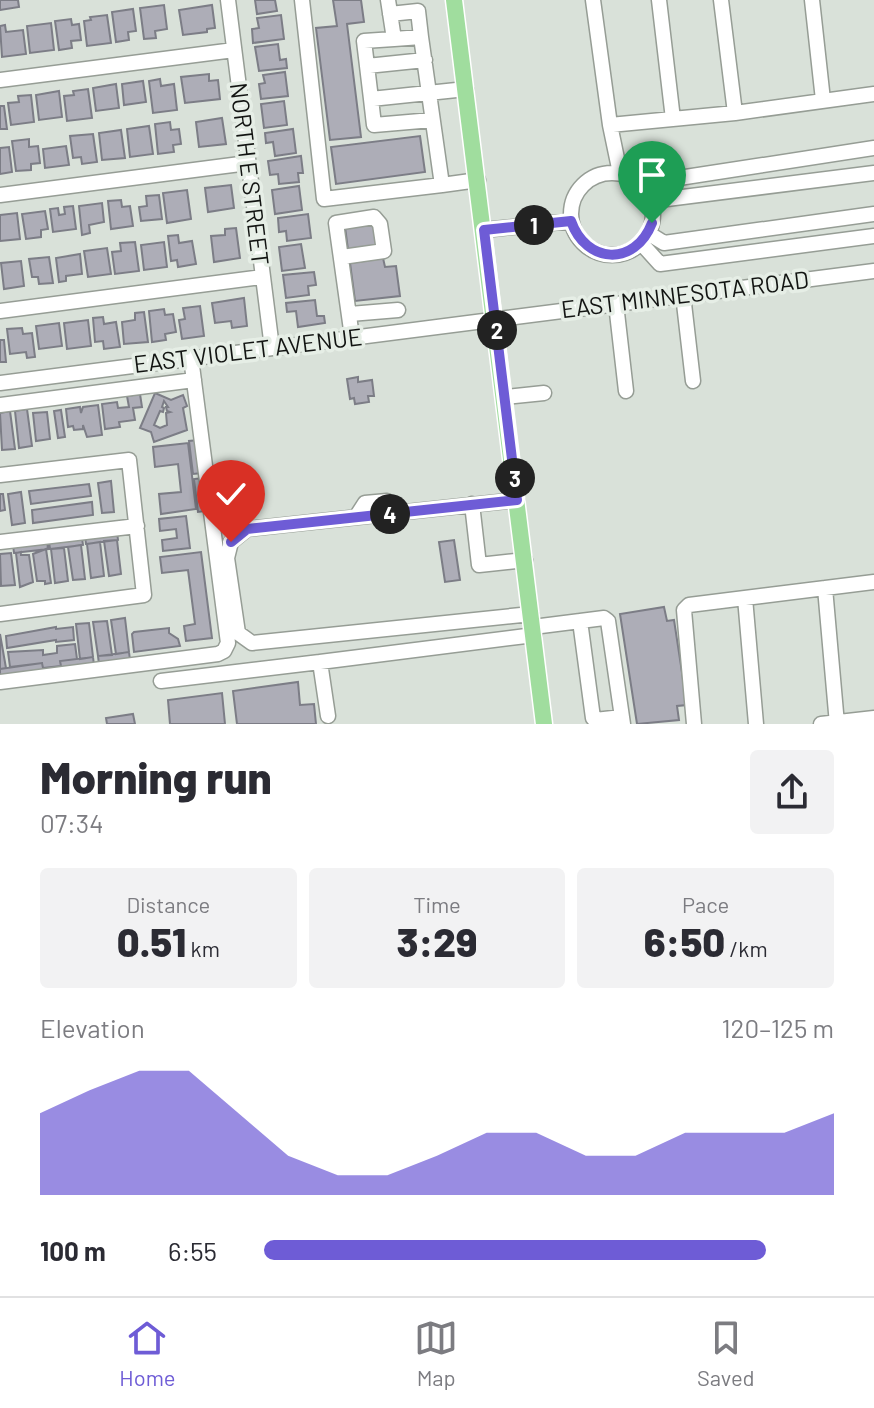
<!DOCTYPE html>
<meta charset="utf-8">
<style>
:root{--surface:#fff;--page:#f2f2f3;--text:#2b2b33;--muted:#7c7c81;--line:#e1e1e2;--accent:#6e5cd6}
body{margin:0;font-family:Barlow,sans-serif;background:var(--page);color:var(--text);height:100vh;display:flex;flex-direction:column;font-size:30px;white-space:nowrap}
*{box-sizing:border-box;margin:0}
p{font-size:26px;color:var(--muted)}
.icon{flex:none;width:44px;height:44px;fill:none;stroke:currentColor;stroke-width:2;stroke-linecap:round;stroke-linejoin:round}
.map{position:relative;height:724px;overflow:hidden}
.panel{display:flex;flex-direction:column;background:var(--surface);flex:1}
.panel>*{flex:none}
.pin{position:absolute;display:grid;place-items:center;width:68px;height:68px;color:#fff;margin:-82px -34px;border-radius:50% 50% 50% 0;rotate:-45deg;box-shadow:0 0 8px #0007}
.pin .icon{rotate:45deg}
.km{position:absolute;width:40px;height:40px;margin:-20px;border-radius:50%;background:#222;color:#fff;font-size:22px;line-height:40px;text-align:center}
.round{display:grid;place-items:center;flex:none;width:84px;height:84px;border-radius:8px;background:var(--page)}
.head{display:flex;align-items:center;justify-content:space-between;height:136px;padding:0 40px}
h1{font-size:44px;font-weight:800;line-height:60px}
.metrics{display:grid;grid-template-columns:repeat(3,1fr);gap:12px;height:136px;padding:8px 40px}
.metrics div{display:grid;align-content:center;border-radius:8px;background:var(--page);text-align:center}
.metrics b{font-size:40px;font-weight:800}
.metrics small{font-size:22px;font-weight:400}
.metrics p{font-size:22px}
.chart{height:224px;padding:16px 40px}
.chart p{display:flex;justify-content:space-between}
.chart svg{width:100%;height:144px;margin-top:8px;fill:var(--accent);opacity:.7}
ul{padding:0 40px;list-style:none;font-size:26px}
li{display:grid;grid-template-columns:128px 96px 1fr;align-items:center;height:60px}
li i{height:20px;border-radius:10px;background:var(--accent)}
.dock{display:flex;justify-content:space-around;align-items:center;height:112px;border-top:2px solid var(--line);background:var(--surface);font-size:22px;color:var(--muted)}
.dock a{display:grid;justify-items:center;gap:4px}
.dock .on{color:var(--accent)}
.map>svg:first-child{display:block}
.building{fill:#adadb7;stroke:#7c7d86;stroke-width:2;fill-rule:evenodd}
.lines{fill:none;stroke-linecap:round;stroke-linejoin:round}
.minor-casing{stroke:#969d95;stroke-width:17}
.major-casing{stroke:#fff;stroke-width:19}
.minor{stroke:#fff;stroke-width:14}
.major{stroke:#a0dd9e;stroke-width:16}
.route-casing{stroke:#fff;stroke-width:16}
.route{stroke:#6e5cd6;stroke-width:10}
.labels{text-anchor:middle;stroke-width:7;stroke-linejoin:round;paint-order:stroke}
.street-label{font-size:24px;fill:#121412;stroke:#e6eee6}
</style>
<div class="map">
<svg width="874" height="724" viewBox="0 0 874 724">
<rect width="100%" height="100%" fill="#d9e1d9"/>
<path class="building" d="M0,0H18L19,7L0,10Z
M255,0H275L277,11L257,14Z
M333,0H361L364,22L347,24L361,137L330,140L316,28L337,26Z
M164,5L167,29L155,31L156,38L144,39L140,8Z
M212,5L215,28L207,29V32L183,35L179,10Z
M133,9L136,31L128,32L129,40L116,42L112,12Z
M107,15L111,43L87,46L84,21L91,20L90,17Z
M281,15L284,39L253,43L252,29L259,28L257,18Z
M71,19L72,25L79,24L81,40L71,41L72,48L59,50L55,21Z
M51,23L54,50L30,53L27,26Z
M5,25L6,32L23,30L26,54L2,57L0,26Z
M278,44L280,60L286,59L287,68L259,71L255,47Z
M285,72L288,96L261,99L259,84L265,83L263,75Z
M209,74V81L218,80L220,99L185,103L181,77Z
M160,79L161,86L174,84L177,110L153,113L149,81Z
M143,81L146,102L124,105L122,84Z
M116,84L119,108L96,111L93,88Z
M88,89L92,118L67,121L64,96L74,95L73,91Z
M59,91L62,117L39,120L36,95Z
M31,95L34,122L11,125L8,103L19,102L18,96Z
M284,101L287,125L264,128L261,104Z
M0,106H4L7,129H0Z
M222,118L226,144L199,147L196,122Z
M170,122L171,130L179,129L181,144L173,145L174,152L158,154L155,124Z
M149,126L153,154L130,157L127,129Z
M293,129L296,153L275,156L273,142L266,143L265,133Z
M121,130L125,158L102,160L99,133Z
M93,134L97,162L82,164L81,157L73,158L70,136Z
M420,136L425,172L336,184L331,147Z
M29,139V147L38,146L40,163L31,164V170L16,171L12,141Z
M66,146L69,165L45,168L43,149Z
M9,147L12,172L0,174V148Z
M301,156L303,173H298L299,182L279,184L278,174L270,175L268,161Z
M231,185L234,208L208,212L205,188Z
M299,186L302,210L275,214L272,190Z
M187,190L191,219L167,223L163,193Z
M159,195L162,219L141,221L139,207L147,206L146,196Z
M121,200L122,207L130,206L133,226L111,229L108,201Z
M102,203L104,222L89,225L90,233L82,235L79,206Z
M73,206L76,229L53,232L50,209L58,208L59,215L65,214L64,207Z
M45,211L48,229L41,230V237L26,239L22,214Z
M17,213L20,239L0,241V215Z
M308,214L311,238L287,241L286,231L279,232L278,218Z
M375,223L378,246L348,250L345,227Z
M236,228L240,258L214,262L211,236L225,235V229Z
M178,235L179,243L192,241L196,264L178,267L177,260L171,261L168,236Z
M135,242L139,271L115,274L112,252L121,251L120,243Z
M164,242L167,267L144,270L141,245Z
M301,244L305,268L282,271L279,247Z
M107,248L111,274L88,277L84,251Z
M80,254L82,274L66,276V281L59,282L56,258Z
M49,257L53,283L39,284L38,277H32L29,259Z
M383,258L385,267L396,266L400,296L355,301L350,263Z
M21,261L24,286L4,289L1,263Z
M314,272L316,285L308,286L309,295L286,298L283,275Z
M244,298L247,326L232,328L231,321L215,323L212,303Z
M315,300L317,316H324L325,323L298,327L296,311L287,312L286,303Z
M200,306L204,336L182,339L179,320L185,319L183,308Z
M164,309L165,315L173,314L176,332L165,334L166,340L152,342L149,311Z
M144,312L148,342L124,344L122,322L135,320V313Z
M103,317L104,324L116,322L120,347L104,349L103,341L95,342L93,318Z
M88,320L91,346L67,349L64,323Z
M59,323L62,346L39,349L36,326Z
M22,328L23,334L32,333L35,357L27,358L26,352L10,354L7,329Z
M0,340H4L6,362H0Z
M358,377V382L372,380L374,396H368L369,402L355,404L354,398L350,399L347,379Z
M155,393L171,400L183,395L187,406L183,408L187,430L154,442L151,432L140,428ZM164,401L168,407H166L167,411L170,412L166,413L167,425L160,428L154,425L160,411L163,412L164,408L162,407Z
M140,394L142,407L133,408L135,420L119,422L120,427L105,429L102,404L117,402L118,408L129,407L127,396Z
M98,405L102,435L87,437L83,425V429L74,430L73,426L68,427L66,409L80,407L81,413L83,407Z
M27,409L32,446L19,448L15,411Z
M61,410L65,437L58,438L54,411Z
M10,411L15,449L2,450L0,413Z
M47,412L50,439L36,441L33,413Z
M198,440L202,473L193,474L189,441Z
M188,443L196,509L161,514L159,494L181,492L178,464L155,467L153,447Z
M202,478L206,511L198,512L194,479Z
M111,481L114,512L102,513L98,483Z
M89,484L91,496L31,504L29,491Z
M21,492L25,523L12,525L8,494Z
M0,494H3L5,510L0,511Z
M92,502L93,515L33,523L32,510Z
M186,516L190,548L163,551L162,540L177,538L176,529L160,531L159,519Z
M117,532L118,540L86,544L85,536Z
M82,538L83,545L50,549L49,542Z
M117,540L121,574L109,576L104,541Z
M454,540L460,580L445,582L439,542Z
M47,541L48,549L14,553L13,545Z
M100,542L104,576L91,578L87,544Z
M81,545L85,579L73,580L68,547Z
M64,548L68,581L55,583L51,549Z
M46,549L51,583L45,584V581H37L33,554Z
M21,552V555H29L33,582L20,587L16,553Z
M201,552L212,638L186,641L184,626L195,624L188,570L162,573L160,557Z
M11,553L15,585L1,586L0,554Z
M664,607L667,621L674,620L687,705L677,706L679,720L637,724L620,614Z
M125,618L129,652L116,654L111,620Z
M107,621L112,655L98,656L93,622Z
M89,623L93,657L80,659L76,624Z
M56,627V629L73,627L74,640L56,642V640L7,648L6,636Z
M169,628V633L178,639L180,646L134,652L132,634L134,632Z
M0,634L6,668L0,669Z
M75,644L77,659L60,661L61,666L43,668L42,663L10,667L8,652L43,650V655L57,653V646Z
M129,652L130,660L99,664L98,656Z
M93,657L94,665L0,677V669L42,663L43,668L61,666L60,661Z
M298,682L300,705L314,704L316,724H237L233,691Z
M222,693L225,724H170L168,700Z
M133,714L135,724H107L106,718Z"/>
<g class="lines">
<g class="minor-casing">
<path id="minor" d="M228,0L272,348
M302,0L324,199L442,185
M388,0L394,39L364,41L371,99L466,89
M593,0L610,125L620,173
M659,0L673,119
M721,0L735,113
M812,0L823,100
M390,14L418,11L421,37
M394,39L421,37L442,185L478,180
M367,66L425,60
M0,80L234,50
M371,99L374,125L432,120
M610,125L735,113L874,94
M571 214a41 41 0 1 1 82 0a41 41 0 1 1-82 0Z
M640,184L874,148
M0,195L248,163
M651,201L874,173
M484,230L571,221
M648,233L664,243L874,214
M641,243L660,264L874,236
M342,257L384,251L380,224L374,217L336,223L352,337
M683,295L693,381
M616,304L626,391
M0,311L262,277
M350,314L398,310
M0,383L874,271
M505,397L544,393
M0,405L194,380
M0,475L129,460L144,595L0,614
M517,500L247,529L231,542L227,558L238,633L252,643L531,614
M472,504L479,565L525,560
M356,517L365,503L387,501L398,513
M0,542L137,526
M825,588L837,724
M745,598L756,724
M580,621L593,718L595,720L622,717
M533,627L604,618L608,621L623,724
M161,681L320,662
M0,682L218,654L224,651L228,643L191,358
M328,716L320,662L534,635
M694,724L684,610L689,605L874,582
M821,724L874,718"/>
</g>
<g class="major-casing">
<path id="major" d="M454,0L544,724"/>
</g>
<use href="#minor" class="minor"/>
<use href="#major" class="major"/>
</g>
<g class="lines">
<g class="route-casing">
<path id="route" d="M231,542L247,529L517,500L484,230L571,221C586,264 635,267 652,223"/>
</g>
<use href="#route" class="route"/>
</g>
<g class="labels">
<g class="street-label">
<text transform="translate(249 174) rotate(83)" y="8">NORTH E STREET</text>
<text transform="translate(685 295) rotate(-7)" y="8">EAST MINNESOTA ROAD</text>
<text transform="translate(248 351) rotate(-7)" y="8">EAST VIOLET AVENUE</text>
</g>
</g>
</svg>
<div class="pin" style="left:652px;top:223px;background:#1e9e55"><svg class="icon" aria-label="arrive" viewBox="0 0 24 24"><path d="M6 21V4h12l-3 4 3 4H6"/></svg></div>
<div class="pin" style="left:231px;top:542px;background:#d93025"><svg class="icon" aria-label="check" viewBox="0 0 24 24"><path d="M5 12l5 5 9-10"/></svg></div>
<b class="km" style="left:534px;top:225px">1</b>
<b class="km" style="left:497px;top:330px">2</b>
<b class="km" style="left:515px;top:478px">3</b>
<b class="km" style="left:390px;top:514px">4</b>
</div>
<section class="panel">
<div class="head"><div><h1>Morning run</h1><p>07:34</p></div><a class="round"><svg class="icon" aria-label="share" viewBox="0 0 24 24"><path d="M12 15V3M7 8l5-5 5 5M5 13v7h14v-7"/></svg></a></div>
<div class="metrics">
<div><p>Distance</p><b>0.51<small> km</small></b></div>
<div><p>Time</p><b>3:29</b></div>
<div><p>Pace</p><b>6:50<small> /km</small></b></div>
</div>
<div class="chart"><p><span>Elevation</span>120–125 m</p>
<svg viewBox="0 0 160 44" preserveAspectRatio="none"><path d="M0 44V19L10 12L20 6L30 6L40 19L50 32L60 38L70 38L80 32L90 25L100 25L110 32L120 32L130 25L140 25L150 25L160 19V44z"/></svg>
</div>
<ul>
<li><b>100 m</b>6:55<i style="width:88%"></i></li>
</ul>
</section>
<nav class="dock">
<a class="on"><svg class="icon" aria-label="home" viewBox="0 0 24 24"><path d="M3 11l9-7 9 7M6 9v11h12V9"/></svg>Home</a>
<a><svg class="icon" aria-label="map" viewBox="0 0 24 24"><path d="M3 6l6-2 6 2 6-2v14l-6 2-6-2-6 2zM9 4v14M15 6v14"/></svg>Map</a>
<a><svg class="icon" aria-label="saved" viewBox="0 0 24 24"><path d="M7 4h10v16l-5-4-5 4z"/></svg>Saved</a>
</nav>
